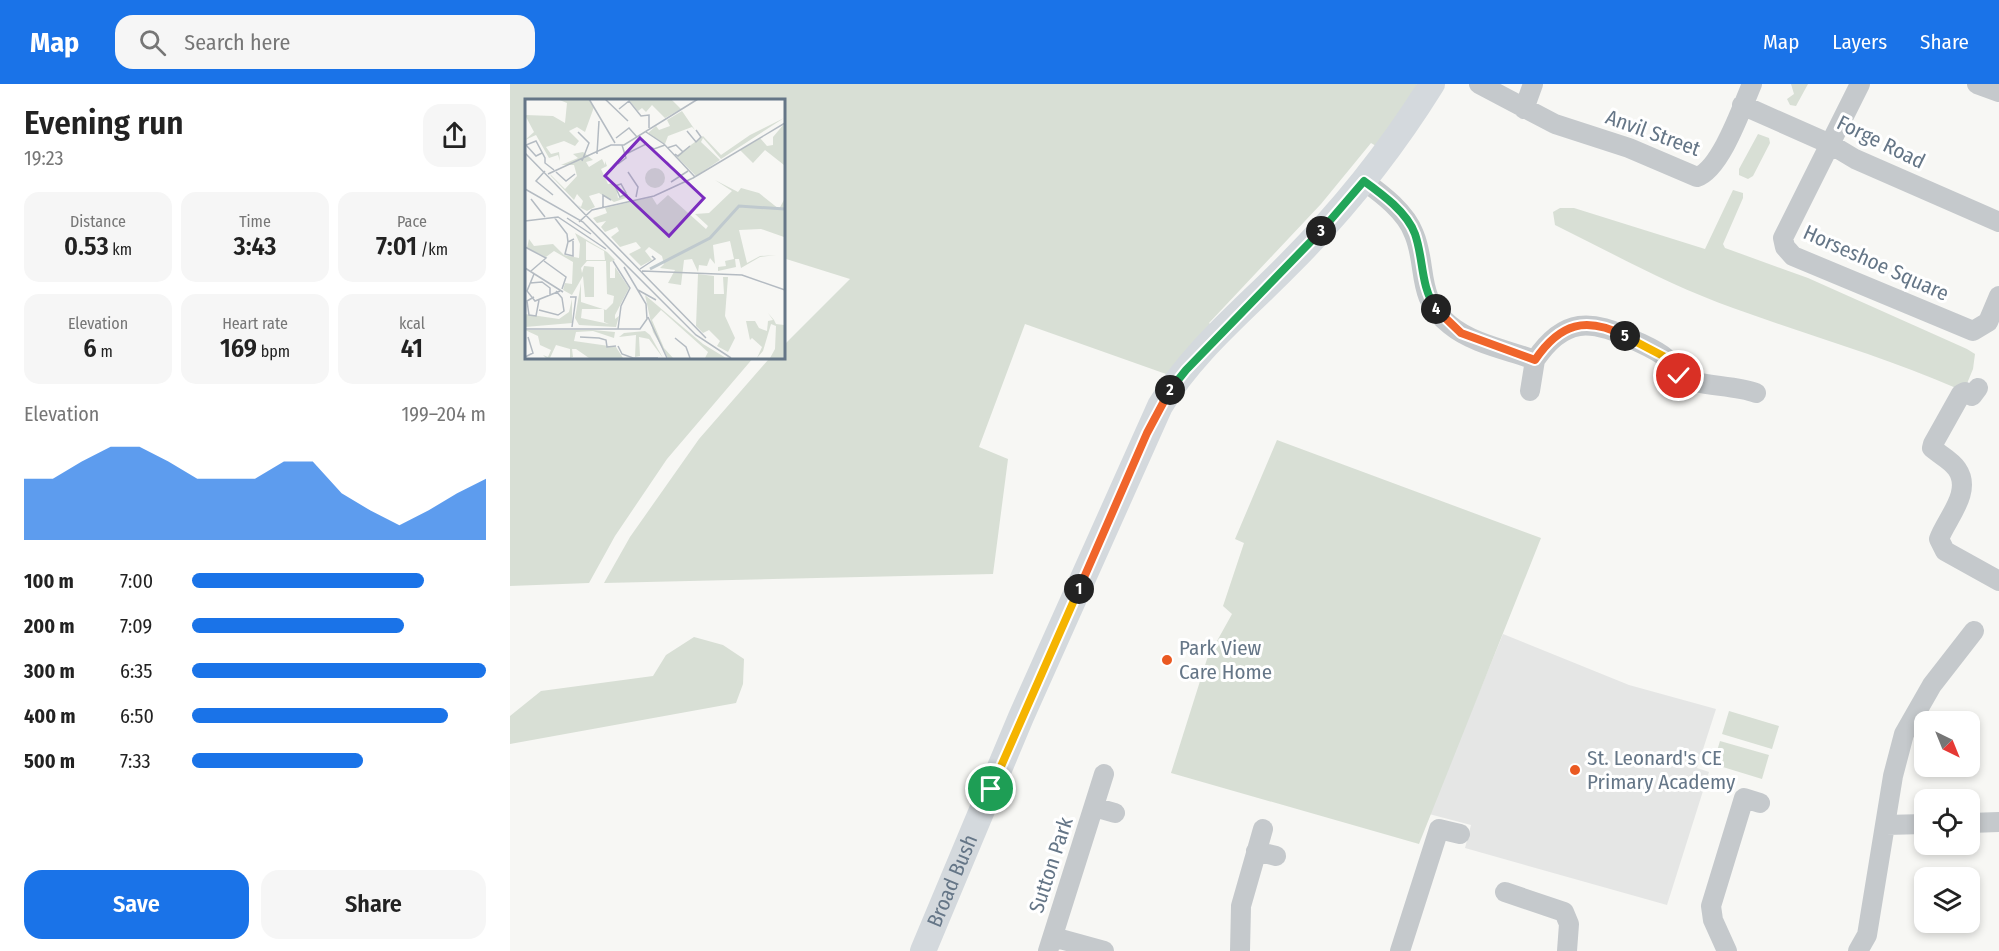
<!DOCTYPE html>
<meta charset="utf-8">
<style>
:root{--surface:#fff;--page:#f6f6f6;--text:#222;--muted:#767676;--accent:#1a73e8}
body{margin:0;font-family:"Fira Sans Condensed",sans-serif;background:var(--page);color:var(--text);height:100vh;display:flex;flex-direction:column;font-size:22px;white-space:nowrap}
*{box-sizing:border-box;margin:0}
p{font-size:20px;color:var(--muted)}
.icon{flex:none;width:33px;height:33px;fill:none;stroke:currentColor;stroke-width:2;stroke-linecap:round;stroke-linejoin:round}
.map{position:relative;flex:1;overflow:hidden}
.drawer{display:flex;flex-direction:column;background:var(--surface);width:510px}
.drawer>*{flex:none}
.needle{width:39px;rotate:137deg}
.fabs{position:absolute;left:1404px;top:627px;display:grid;gap:12px}
.fabs a{display:grid;place-items:center;width:66px;height:66px;border-radius:12px;background:var(--surface);box-shadow:0 3px 9px #0003;font-size:30px}
.pin{position:absolute;display:grid;place-items:center;width:51px;height:51px;color:#fff;margin:-26px;border:3px solid #fff;border-radius:50%;box-shadow:0 2px 6px #0007}
.km{position:absolute;width:30px;height:30px;margin:-15px;border-radius:50%;background:#222;color:#fff;font-size:16px;line-height:30px;text-align:center}
.round{display:grid;place-items:center;flex:none;width:63px;height:63px;border-radius:18px;background:var(--page)}
.headline{display:flex;align-items:center;justify-content:space-between;height:102px;padding:0 24px}
h1{font-size:33px;font-weight:600;line-height:45px}
.figures{display:grid;grid-template-columns:repeat(3,1fr);gap:9px;height:102px;padding:6px 24px}
.figures div{display:grid;align-content:center;border-radius:15px;background:var(--page);text-align:center}
.figures b{font-size:26px;font-weight:600}
.figures small{font-size:16px;font-weight:400}
.figures p{font-size:16px}
.chart{height:168px;padding:12px 24px}
.chart p{display:flex;justify-content:space-between}
.chart svg{width:100%;height:108px;margin-top:6px;fill:var(--accent);opacity:.7}
.action{display:flex;gap:12px;margin-top:auto;padding:12px 24px}
.action a{flex:1;height:69px;border-radius:18px;background:var(--accent);color:#fff;font-size:24px;font-weight:600;line-height:69px;text-align:center}
.action a+a{background:var(--page);color:var(--text)}
ul{padding:0 24px;list-style:none;font-size:20px}
li{display:grid;grid-template-columns:96px 72px 1fr;align-items:center;height:45px}
li i{height:15px;border-radius:8px;background:var(--accent)}
header{display:flex;align-items:center;gap:36px;box-sizing:border-box;height:84px;padding:0 30px;background:var(--accent);color:#fff}
header strong{font-size:28px}
nav{display:flex;gap:33px;margin-inline-start:auto;font-size:21px}
.search{width:420px;height:54px;background:var(--page);display:flex;align-items:center;gap:15px;box-sizing:border-box;padding:0 21px;border-radius:18px;color:var(--muted);font-size:22px}
main{display:flex;flex:1;min-height:0}
.map>svg:first-child{display:block}
.built{fill:#e5e6e5}
.green{fill:#d8dfd5}
.lines{fill:none;stroke-linecap:round;stroke-linejoin:round}
.minor{stroke:#c5c9cc;stroke-width:20}
.major{stroke:#d4d9dd;stroke-width:26}
.split-1-casing{stroke:#fff;stroke-width:12}
.split-2-casing{stroke:#fff;stroke-width:12}
.split-3-casing{stroke:#fff;stroke-width:12}
.split-4-casing{stroke:#fff;stroke-width:12}
.split-5-casing{stroke:#fff;stroke-width:12}
.split-6-casing{stroke:#fff;stroke-width:12}
.split-1{stroke:#f5b400;stroke-width:8}
.split-2{stroke:#f0652b;stroke-width:8}
.split-3{stroke:#22a559;stroke-width:8}
.split-4{stroke:#22a559;stroke-width:8}
.split-5{stroke:#f0652b;stroke-width:8}
.split-6{stroke:#f5b400;stroke-width:8}
.poi-dot{fill:#ea5921;stroke:#fff;stroke-width:2}
.labels{text-anchor:middle;stroke-width:6;stroke-linejoin:round;paint-order:stroke}
.street-label{font-size:21px;fill:#657687;stroke:#fff}
.poi-label{font-size:21px;fill:#657687;stroke:#fff;text-anchor:start}
.inset-river{fill:none;stroke:#bfc9ce;stroke-width:3}
.inset-road{fill:none;stroke:#b4bbc2;stroke-width:1.5}
.view{fill:#7b2cbf;fill-opacity:0.15;stroke:#7b2cbf;stroke-width:3}
.inset-edge{fill:none;stroke:#657687;stroke-width:3}
</style>
<header>
<strong>Map</strong>
<div class="search"><svg class="icon" aria-label="search" viewBox="0 0 24 24"><circle cx="10" cy="10" r="6"/><path d="M15 15l6 6"/></svg>Search here</div>
<nav><a>Map</a><a>Layers</a><a>Share</a></nav>
</header>
<main>
<section class="drawer">
<div class="headline"><div><h1>Evening run</h1><p>19:23</p></div><a class="round"><svg class="icon" aria-label="share" viewBox="0 0 24 24"><path d="M12 15V3M7 8l5-5 5 5M5 13v7h14v-7"/></svg></a></div>
<div class="figures">
<div><p>Distance</p><b>0.53<small> km</small></b></div>
<div><p>Time</p><b>3:43</b></div>
<div><p>Pace</p><b>7:01<small> /km</small></b></div>
</div>
<div class="figures">
<div><p>Elevation</p><b>6<small> m</small></b></div>
<div><p>Heart rate</p><b>169<small> bpm</small></b></div>
<div><p>kcal</p><b>41</b></div>
</div>
<div class="chart"><p><span>Elevation</span>199–204 m</p>
<svg viewBox="0 0 160 44" preserveAspectRatio="none"><path d="M0 44V19L10 19L20 12L30 6L40 6L50 12L60 19L70 19L80 19L90 12L100 12L110 25L120 32L130 38L140 32L150 25L160 19V44z"/></svg>
</div>
<ul>
<li><b>100 m</b>7:00<i style="width:79%"></i></li>
<li><b>200 m</b>7:09<i style="width:72%"></i></li>
<li><b>300 m</b>6:35<i style="width:100%"></i></li>
<li><b>400 m</b>6:50<i style="width:87%"></i></li>
<li><b>500 m</b>7:33<i style="width:58%"></i></li>
</ul>
<div class="action"><a>Save</a><a>Share</a></div>
</section>
<div class="map">
<svg width="1489" height="867" viewBox="0 0 1489 867">
<rect width="100%" height="100%" fill="#f7f7f4"/>
<path class="built" d="M993,550L1119,601L1206,625L1187,684L1199,688L1157,821L955,764L961,741L919,730Z"/>
<path class="green" d="M0,0H907L882,43L866,62L861,59L811,120L699,239L701,241L656,290L515,240L469,363L498,375L483,490L94,499L120,453L189,355L258,276L261,273H273V262L340,195L273,174V16H16V273H244L157,375L105,452L79,499L0,502Z
M1281,0H1298L1286,22L1280,21L1277,15L1284,10Z
M1248,50L1259,54L1260,59L1243,92L1238,95L1229,91V85Z
M1223,106L1233,109V114L1213,160L1215,164L1298,194L1457,265L1465,270L1463,285L1456,302L1446,304C1372,272 1297,251 1223,224C1161,202 1104,170 1045,141L1043,128L1050,124H1064L1195,165Z
M767,356L1031,454L909,760L661,689L697,575L722,530L713,522L734,459L725,455Z
M184,553L213,561L234,575L233,600L226,619L0,660V632L31,607L143,592L156,571Z
M1219,627L1269,642L1262,665L1212,650Z
M1210,657L1259,671L1252,695L1203,680Z"/>
<g class="lines">
<path class="minor" d="M969,0L1045,40L1119,64L1187,93C1211,85 1232,23 1242,0
M1350,0L1273,154L1275,163L1283,172L1463,247L1478,238L1489,212
M1467,0L1489,8
M1232,21L1320,60L1345,75L1489,138
M1014,25L1023,0
M854,97C872,110 896,128 904,150C918,184 905,213 940,241C963,260 998,266 1025,276C1054,233 1081,235 1124,256C1134,261 1147,266 1156,274C1162,279 1163,288 1169,292C1182,302 1226,301 1246,309
M1468,304L1462,312L1455,308L1451,310L1423,360L1422,364C1430,371 1441,376 1447,385C1463,408 1436,435 1429,455L1435,467L1489,497
M1020,307L1025,276
M584,723L605,729
M1460,739L1489,738
M1376,741L1414,740
M746,767L766,772
M995,808L1054,828L1059,840L1057,867
M543,853L594,867
M538,867L594,690
M730,867L731,822L753,745
M890,867L929,745L950,750
M1217,867L1203,836L1201,822L1234,714L1250,719
M1348,867L1357,851L1383,692L1394,650L1422,601L1464,547"/>
<path class="major" id="s1" d="M413,867L511,633L650,322C682,268 735,225 779,180C834,125 881,66 922,0"/>
</g>
<g class="lines">
<g class="split-1-casing">
<path id="split-1" d="M481,705L569,505"/>
</g>
<g class="split-2-casing">
<path id="split-2" d="M569,505L637,349L660,306"/>
</g>
<g class="split-3-casing">
<path id="split-3" d="M660,306L676,286L811,147"/>
</g>
<g class="split-4-casing">
<path id="split-4" d="M811,147L854,97C872,110 897,128 905,150C914,176 910,201 926,225"/>
</g>
<g class="split-5-casing">
<path id="split-5" d="M926,225L951,249L1025,276C1050,239 1076,232 1115,252"/>
</g>
<g class="split-6-casing">
<path id="split-6" d="M1115,252L1155,273L1169,292"/>
</g>
<use href="#split-1" class="split-1"/>
<use href="#split-2" class="split-2"/>
<use href="#split-3" class="split-3"/>
<use href="#split-4" class="split-4"/>
<use href="#split-5" class="split-5"/>
<use href="#split-6" class="split-6"/>
</g>
<g class="poi-dot">
<circle cx="657" cy="576" r="6"/>
<circle cx="1065" cy="686" r="6"/>
</g>
<g class="labels">
<g class="street-label">
<text transform="translate(1143 49) rotate(20)" y="7">Anvil Street</text>
<text transform="translate(1371 58) rotate(26)" y="7">Forge Road</text>
<text transform="translate(1366 179) rotate(24)" y="7">Horseshoe Square</text>
<text transform="translate(541 781) rotate(-72)" y="7">Sutton Park</text>
<text dy="7" stroke="none"><textPath href="#s1" startOffset="76">Broad Bush</textPath></text>
</g>
<g class="poi-label">
<text x="669" y="571">Park View<tspan x="669" dy="24">Care Home</tspan></text>
<text x="1077" y="681">St. Leonard's CE<tspan x="1077" dy="24">Primary Academy</tspan></text>
</g>
</g>
<g transform="translate(15 15)">
<rect width="260" height="260" fill="#f7f7f4"/>
<path d="M32,0H64L69,8L60,33L52,28L44,32L54,42L50,47L39,42L21,48L26,55L34,53L35,62L33,56L24,59L11,36L0,41L9,33L0,16L28,17L40,24L42,4ZM103,0H146L156,10L140,19L127,6L121,13L117,9L113,12ZM157,12L170,31L167,28L143,37L140,45L123,34L131,27L134,31L145,27L142,21ZM259,19L196,60L178,39L176,43L195,61L171,77L151,57L178,37L196,56L225,36ZM259,25V66L240,51L228,64L215,51L235,39L242,47L248,46V38ZM58,53L68,61L61,63L64,68L77,60L80,66V62L82,67L76,70L83,85L90,84L93,99L100,96L101,99L89,103L74,94L64,97L70,108L62,112L56,109L53,106L56,108L58,102L52,95L49,101L26,77L25,75L40,90L52,77L49,66H36L53,59L48,55ZM120 79a10 10 0 1 1 20 0a10 10 0 1 1-20 0ZM190,81L213,93L216,89L234,94L254,110L259,101V138L236,130L214,131L222,164L235,157L251,156L235,158L216,169L214,160H210L211,168L193,172V168L201,167L200,162L209,160L205,142L188,146L190,165L185,159L182,167L174,166L173,173L167,160L159,161L156,186L143,184L150,171L135,169L139,165L137,157L124,148L120,152L127,161L116,167L104,155L116,149L111,143L95,148L86,138L94,132L92,128L80,133L76,128L81,122L72,124L68,119L82,114L80,109L127,98L132,106L143,96L181,130L183,127L170,115L184,114L207,92ZM50,134L82,153L90,161L85,163V179H90V168L104,189L90,216V220L94,217L91,228L54,226L50,219L56,184V203L81,211L88,204L89,197L82,195L81,162H62L56,169L57,174L59,167L69,168V198H60L58,177L47,196L38,191L40,184L47,185L48,163L29,152L21,158L2,149L4,140L9,147L28,145L39,156L54,159L55,145ZM61,142L79,152L80,161H61ZM79,210V223L84,225L56,219L57,210ZM173,175L189,177V195H199L198,178H203L200,217L210,239L203,253L192,247L195,242L184,231L178,234L171,227ZM120,196L178,245L201,259H180L183,253L136,211L127,221L139,249L148,259H143L128,233ZM47,200V224L0,228V215L34,220L44,213ZM243,214L249,221L251,225L259,226V259H245L250,250L251,227L246,225L238,252L232,259L237,248L227,239L225,241L221,222H230L234,229L242,232L243,222L248,221ZM0,231H68L90,233L89,239L68,232L51,233L49,242L91,248L98,259H64L51,250H47L48,258L45,259V250L31,246L25,259H21L18,256L23,258L26,251L15,246L13,237ZM120,232L125,236L138,259L124,240L114,238L115,257L110,258L111,236L94,238L99,234Z" fill="#d8dfd5" fill-rule="evenodd"/>
<path class="inset-river" d="M125,170L185,139L214,107L260,110"/>
<path class="inset-road" d="M64,0L90,44M80,0L103,22M94,10L104,2L116,17L124,16V29M162,32L171,43L176,38L171,31M53,33L64,44L57,62M121,33L139,45L170,78M91,39L104,29L112,38M142,49L151,46L158,53M0,54L181,239M17,54L11,57L1,46L11,42L20,59V64L29,71M103,54L121,45L129,50L140,46M72,55L74,22M150,55L153,57L165,47M142,63L155,78M93,65L101,59L97,46M20,72L11,82L28,96M31,73L41,82L50,75M103,73L113,88L111,98M23,75L86,46H99L173,0M146,83L163,72M0,90L58,123L171,236L206,259M101,95L95,98L90,87L96,85L101,94V95L102,96L103,100M6,100L20,118M78,108V96L86,101M29,118L42,135L43,143L49,140M42,119L66,135M0,122L33,118L81,150M54,123L67,111L129,97L168,79L260,24M43,143L40,155L48,157V140M0,148L21,159L6,172M19,162L41,178L37,190M88,162L105,189L96,207L93,230M0,169L38,193M115,170L130,160L127,157M117,172L217,176L260,191M9,175L2,192L10,202L35,192M5,184L17,183L25,189V196M113,191L131,201M9,198L2,202L4,216L11,217L14,201M45,198H51L47,228M14,211L33,216L39,212L37,199L31,192M123,218L142,259M0,230H115L122,220L121,205L99,168M55,238L74,239L81,241L82,248L91,247M150,239L161,248L165,259M93,247L97,255L108,259H133M0,258L8,254L3,238"/>
<path class="view" d="M115,39L179,99L144,137L80,77Z"/>
<rect width="260" height="260" class="inset-edge"/>
</g>
</svg>
<div class="fabs">
<a><svg class="needle" viewBox="-14 -14 28 28"><path d="M0-13l5 13h-10z" fill="#e53935"/><path d="M0 13l5-13h-10z" fill="#767676"/></svg></a>
<a><svg class="icon" aria-label="locate" viewBox="0 0 24 24"><circle cx="12" cy="12" r="6"/><path d="M12 2v4M12 18v4M2 12h4M18 12h4"/></svg></a>
<a><svg class="icon" aria-label="layers" viewBox="0 0 24 24"><path d="M12 4l9 5-9 5-9-5zM3 14l9 5 9-5"/></svg></a>
</div>
<div class="pin" style="left:481px;top:705px;background:#1e9e55"><svg class="icon" aria-label="arrive" viewBox="0 0 24 24"><path d="M6 21V4h12l-3 4 3 4H6"/></svg></div>
<div class="pin" style="left:1169px;top:292px;background:#d93025"><svg class="icon" aria-label="check" viewBox="0 0 24 24"><path d="M5 12l5 5 9-10"/></svg></div>
<b class="km" style="left:569px;top:505px">1</b>
<b class="km" style="left:660px;top:306px">2</b>
<b class="km" style="left:811px;top:147px">3</b>
<b class="km" style="left:926px;top:225px">4</b>
<b class="km" style="left:1115px;top:252px">5</b>
</div>
</main>
